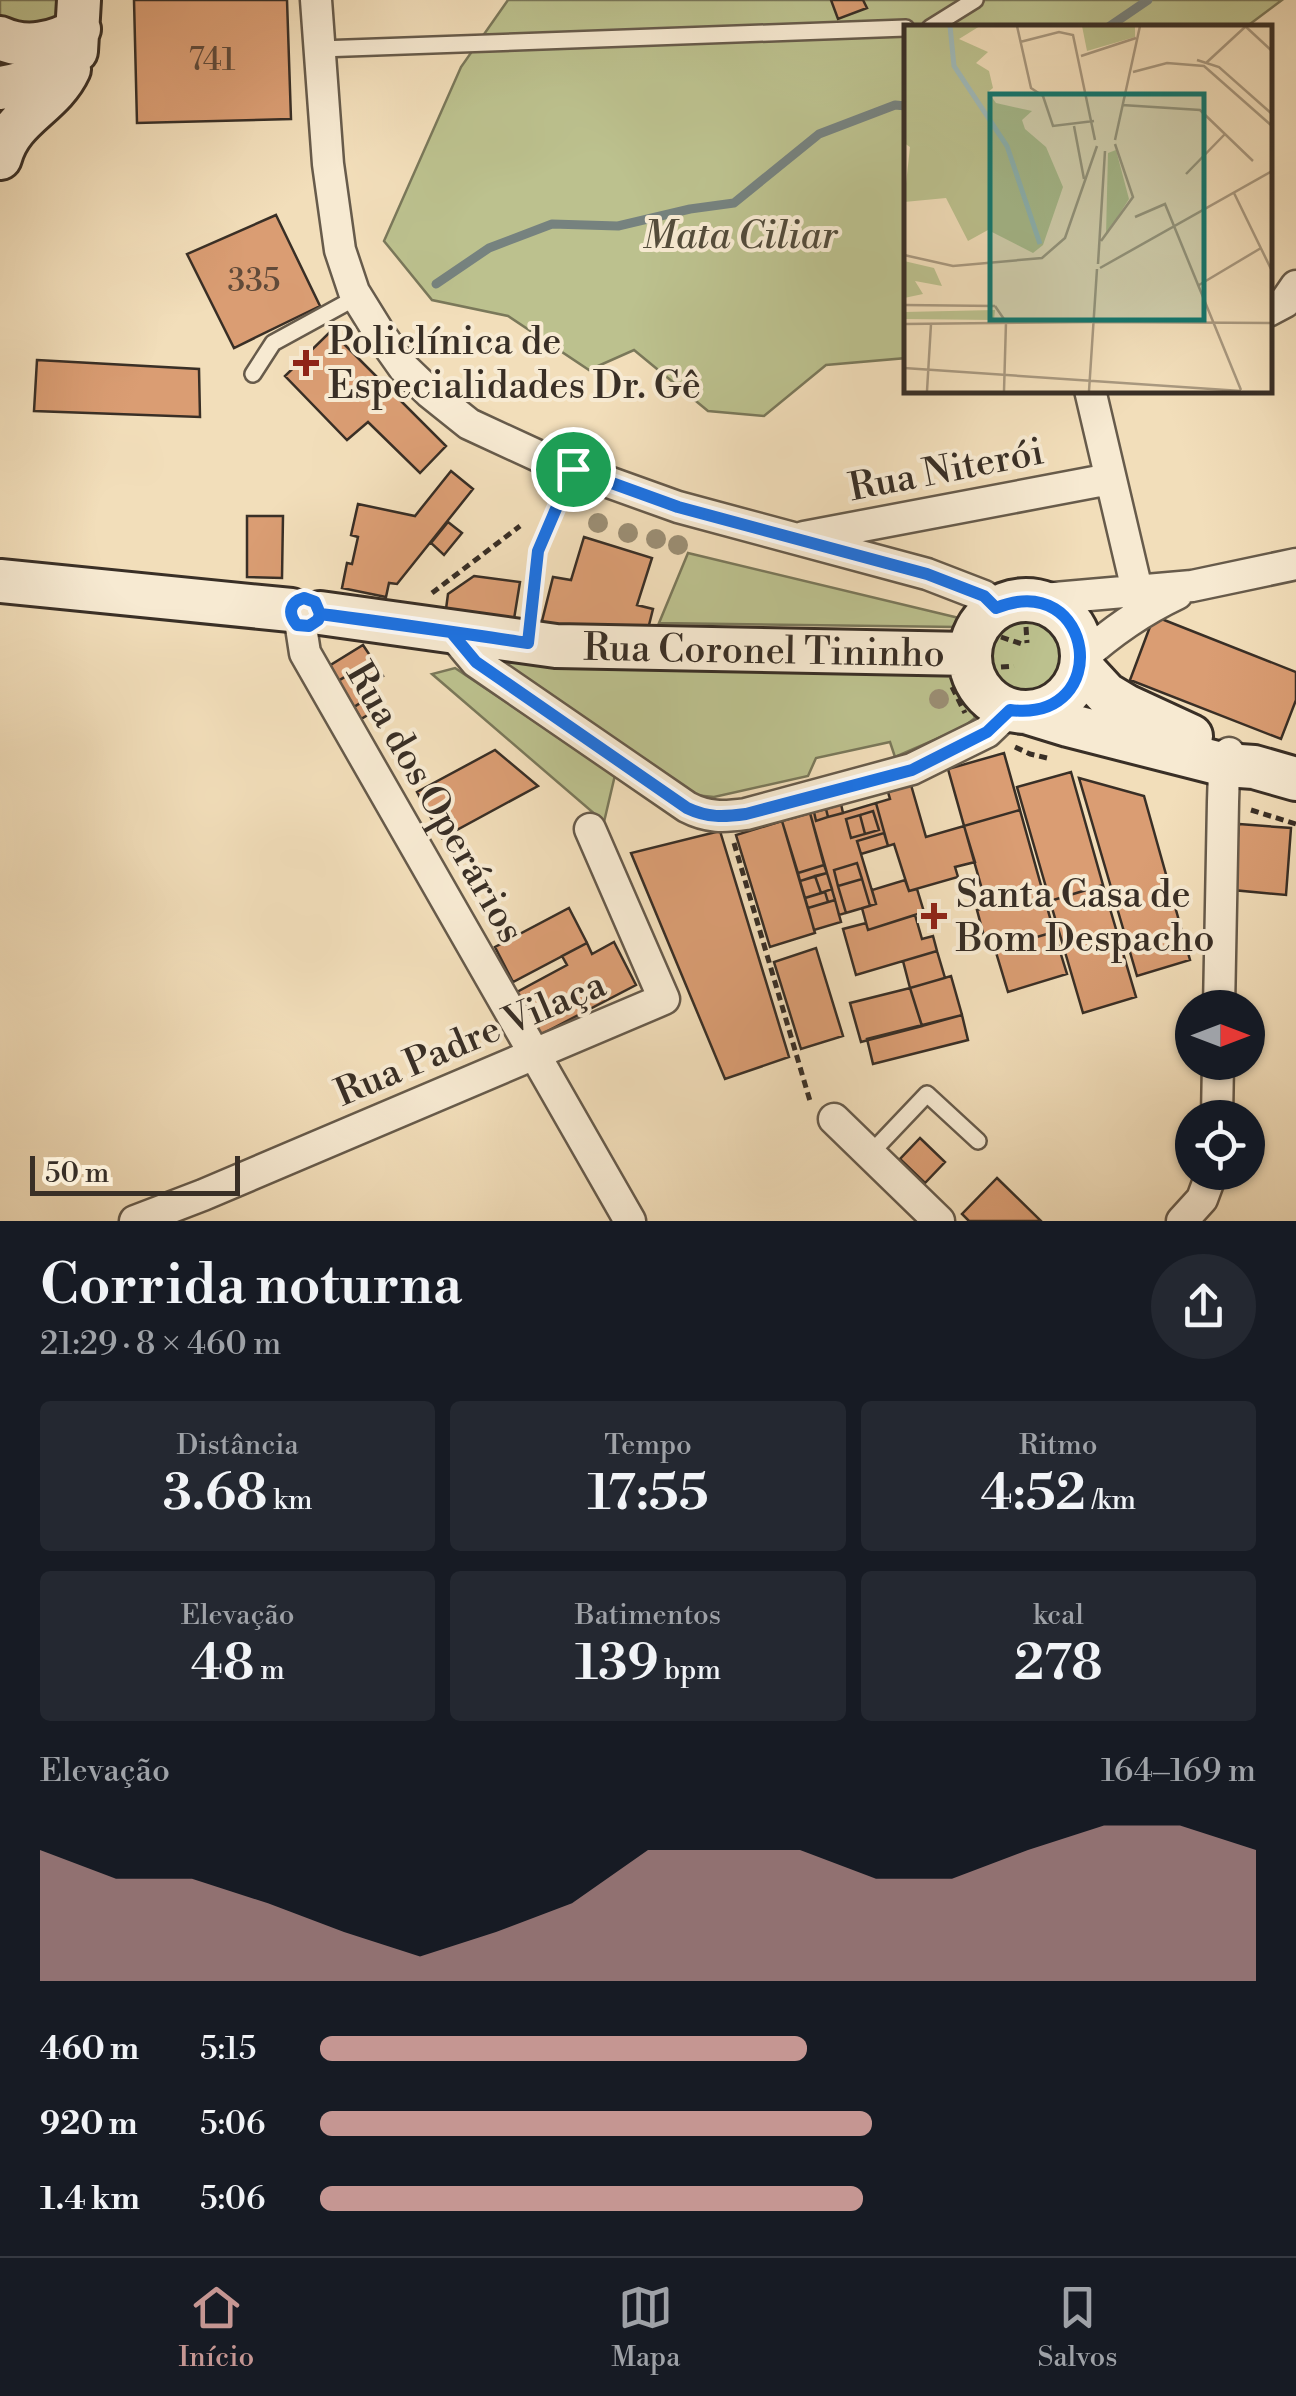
<!DOCTYPE html>
<html lang="pt">
<meta charset="utf-8">
<style>
:root{--surface:#171b24;--page:#242831;--text:#f1f3f6;--muted:#9ea1a6;--line:#363941;--accent:#c59692}
body{margin:0;font-family:"Libre Bodoni",serif;background:var(--page);color:var(--text);height:100vh;display:flex;flex-direction:column;font-size:38px;white-space:nowrap}
*{box-sizing:border-box;margin:0}
p{font-size:32px;color:var(--muted)}
.icon{flex:none;width:55px;height:55px;fill:none;stroke:currentColor;stroke-width:2;stroke-linecap:round;stroke-linejoin:round}
.map{position:relative;height:1221px;overflow:hidden}
.side{display:flex;flex-direction:column;background:var(--surface);flex:1}
.side>*{flex:none}
.needle{width:65px;rotate:90deg}
.tools{position:absolute;left:1175px;top:990px;display:grid;gap:20px}
.tools a{display:grid;place-items:center;width:90px;height:90px;border-radius:50%;background:var(--surface);box-shadow:0 2px 8px #0004;font-size:50px}
.scale{position:absolute;left:30px;bottom:25px;width:210px;box-sizing:border-box;padding-left:10px;border:5px solid #392f26;border-top:0;font-size:28px;line-height:35px;white-space:nowrap;color:#392f26;-webkit-text-stroke:8px #f7ead2;paint-order:stroke}
.pin{position:absolute;display:grid;place-items:center;width:85px;height:85px;color:#fff;margin:-42px;border:5px solid #fff;border-radius:50%;box-shadow:0 2px 10px #0007}
.round{display:grid;place-items:center;flex:none;width:105px;height:105px;border-radius:52px;background:var(--page)}
.headline{display:flex;align-items:center;justify-content:space-between;height:170px;padding:0 40px}
h1{font-size:55px;font-weight:600;line-height:75px}
.figures{display:grid;grid-template-columns:repeat(3,1fr);gap:15px;height:170px;padding:10px 40px}
.figures div{display:grid;align-content:center;border-radius:10px;background:var(--page);text-align:center}
.figures b{font-size:50px;font-weight:600}
.figures small{font-size:28px;font-weight:400}
.figures p{font-size:28px}
.chart{height:280px;padding:20px 40px}
.chart p{display:flex;justify-content:space-between}
.chart svg{width:100%;height:180px;margin-top:10px;fill:var(--accent);opacity:.7}
ul{padding:0 40px;list-style:none;font-size:32px}
li{display:grid;grid-template-columns:160px 120px 1fr;align-items:center;height:75px}
li i{height:25px;border-radius:12px;background:var(--accent)}
.tab-bar{display:flex;justify-content:space-around;align-items:center;height:140px;border-top:2px solid var(--line);background:var(--surface);font-size:28px;color:var(--muted)}
.tab-bar a{display:grid;justify-items:center;gap:5px}
.tab-bar .on{color:var(--accent)}
.map>svg:first-child{display:block}
.green{fill:#bcc18e;stroke:#7a785a;stroke-width:2.5}
.lines{fill:none;stroke-linecap:round;stroke-linejoin:round}
.stream{stroke:#76827f;stroke-width:9}
.building{fill:#da9d73;stroke:#392f26;stroke-width:2.5}
.service-casing{stroke:#675b4b;stroke-width:20}
.minor-casing{stroke:#675b4b;stroke-width:35}
.secondary-casing{stroke:#392f26;stroke-width:48}
.path{stroke:#392f26;stroke-width:5;stroke-dasharray:8 5;stroke-linecap:butt}
.service{stroke:#f7ead2;stroke-width:15}
.minor{stroke:#f7ead2;stroke-width:30}
.secondary{stroke:#f7ead2;stroke-width:42}
.tree{fill:#9b8e74}
.route-casing{stroke:#fff;stroke-width:20}
.route{stroke:#1a73e8;stroke-width:12}
.poi-dot{fill:#8f2418;stroke:#f7ead2;stroke-width:4}
.labels{text-anchor:middle;stroke-width:8;stroke-linejoin:round;paint-order:stroke}
.number-label{font-size:32px;fill:#614a39}
.park-label{font-size:38px;font-style:italic;fill:#534c3b;stroke:#f7ead2}
.poi-label{font-size:38px;fill:#392f26;stroke:#f7ead2;text-anchor:start}
.street-label{font-size:38px;fill:#392f26;stroke:#f7ead2}
.inset-river{fill:none;stroke:#9fbaba;stroke-width:5}
.inset-road{fill:none;stroke:#a8987f;stroke-width:2.5}
.view{fill:#0f766e;fill-opacity:0.15;stroke:#0f766e;stroke-width:5}
.inset-edge{fill:none;stroke:#392f26;stroke-width:5}
</style>
<div class="map">
<svg width="1296" height="1221" viewBox="0 0 1296 1221">
<rect width="100%" height="100%" fill="#f2deba"/>
<filter id="stains"><feTurbulence type="fractalNoise" baseFrequency=".002" numOctaves="4"/><feColorMatrix values="0 0 0 0 .2 0 0 0 0 .09 0 0 0 0 .02 0 0 0 .5 -.17"/></filter>
<radialGradient id="worn" r=".72"><stop offset=".6" stop-color="#630" stop-opacity="0"/><stop offset="1" stop-color="#630" stop-opacity=".3"/></radialGradient>
<path class="green" d="M0,0H57V28L47,34L0,19Z
M508,0H1282L1246,27L906,28V358L826,365L764,416L708,411L634,350L589,370L508,316L432,300L384,241L461,67Z
M688,553L959,618L958,627L659,623Z
M977 657a48 48 0 1 1 96 0a48 48 0 1 1-96 0Z
M487,662L959,673L975,718L962,728L895,757L890,742L816,758L808,776L714,797L694,795Z
M455,668L615,775L604,822L432,674Z"/>
<g class="lines">
<path class="stream" d="M1107,28L1148,0
M436,284L489,248L552,224L618,226L690,209L734,203L819,134L895,105L906,106"/>
</g>
<path class="building" d="M134,0H287L291,119L137,123Z
M831,0H863L867,8L838,19Z
M276,215L320,306L234,348L187,254Z
M331,331L446,446L420,473L368,422L347,440L285,376Z
M37,360L199,369L200,417L34,411Z
M451,471L473,489L397,584L389,583L386,597L342,588L347,563L352,564L358,537L351,535L358,504L415,516Z
M247,516H283L282,578L247,577Z
M448,522L462,533L444,555L431,543Z
M584,537L652,558L637,605L653,609L645,641L541,625L553,577L571,580Z
M474,576L520,582L514,619L446,609L448,594Z
M1154,616L1296,672V700L1281,739L1130,680Z
M363,645L373,660L338,681L329,666Z
M373,660L383,676L367,685L373,695L354,707L338,681Z
M373,695L381,707L361,719L354,707Z
M495,750L538,786L442,838L417,792Z
M1004,753L1054,932L988,951L977,910L987,907L948,769Z
M1004,753L1020,810L964,826L948,769Z
M1071,772L1103,885L1050,901L1017,787Z
M1079,778L1144,796L1190,960L1137,976Z
M911,785L926,837L964,826L975,862L955,867L958,877L909,891L894,844L888,846L876,803L890,799L888,792Z
M876,803L888,846L861,854L876,904L839,915L835,900L808,908L800,881L827,873L810,813L841,804L843,813Z
M841,804L843,813L828,817L826,809Z
M826,809L828,817L816,821L814,812Z
M873,811L879,830L865,834L860,815Z
M810,813L824,865L798,873L782,821Z
M860,815L865,834L851,838L846,819Z
M782,821L815,933L770,947L736,835Z
M1239,824L1291,828L1286,895L1233,890Z
M720,831L789,1057L725,1079L631,853Z
M884,833L888,846L861,854L857,841Z
M857,863L862,879L838,886L834,870Z
M824,865L827,873L800,881L798,873Z
M827,873L835,900L808,908L800,881Z
M827,873L832,889L821,893L815,876Z
M815,876L821,893L805,898L800,881Z
M862,879L870,906L846,913L838,886Z
M905,880L909,891L917,889L924,912L868,930L862,908L876,904L872,890Z
M1103,885L1136,997L1083,1013L1050,901Z
M825,892L828,902L808,908L805,898Z
M835,900L841,922L814,930L808,908Z
M569,908L587,943L513,982L495,947Z
M915,915L922,939L933,936L937,951L856,975L843,929L866,923L868,930Z
M1054,932L1067,974L1008,992L995,949Z
M614,942L636,985L540,1035L517,992L567,965L562,956L587,943L592,954Z
M816,948L843,1036L801,1049L774,962Z
M937,951L945,978L910,988L903,961Z
M951,976L962,1015L922,1026L910,988Z
M910,988L922,1026L861,1042L850,1003Z
M962,1015L968,1040L873,1064L867,1039Z
M920,1138L945,1162L925,1183L900,1159Z
M997,1178L1041,1221H969L962,1214Z"/>
<g class="lines">
<g class="service-casing">
<path id="service" d="M930,28L975,0
M320,49L906,28
M253,374L273,343L357,297
M870,1154L927,1094L978,1141"/>
</g>
<g class="minor-casing">
<path id="minor" d="M316,0L328,164L340,250L354,292L380,334L404,368L429,392L469,424L547,460L678,507L927,574L984,596L997,608
M1268,311L1285,302L1296,286
M1090,390L1137,590
M804,537L1110,479
M1032,600L1192,586L1296,564
M301,627L305,653L630,1221
M451,632L476,662L687,807C708,818 724,817 746,814L912,769L987,732L1010,710
M1081,659C1111,632 1141,611 1177,594
M1219,1008L1223,802L1224,771L1229,753
M1217,1118L1218,1062
M834,1119L939,1221
M135,1221L203,1195L664,999L590,829
M1182,1221L1202,1199L1212,1172"/>
</g>
<g class="secondary-casing">
<path id="secondary" d="M0,38C26,50 55,44 79,29
M0,88C30,84 53,71 76,51L79,0
M0,158C11,116 52,106 69,69
M0,581L291,610
M970 656a56 56 0 1 1 112 0a56 56 0 1 1-112 0Z
M320,613L556,646L970,654
M1081,667L1106,694L1126,706L1191,736
M1029,713L1068,725L1225,765L1254,767L1296,779"/>
</g>
<path class="path" d="M432,593L520,526
M531,611L537,551L563,492
M1026,627L1027,643
M1001,637L1022,644
M1001,667L1014,666
M952,687L965,713
M1015,747L1030,754L1051,759
M1251,810L1296,824
M734,843L810,1101"/>
<use href="#service" class="service"/>
<use href="#minor" class="minor"/>
<use href="#secondary" class="secondary"/>
</g>
<g class="tree">
<circle cx="598" cy="523" r="10"/>
<circle cx="628" cy="533" r="10"/>
<circle cx="656" cy="539" r="10"/>
<circle cx="678" cy="545" r="10"/>
<circle cx="939" cy="699" r="10"/>
</g>
<g class="lines">
<g class="route-casing">
<path id="route" d="M573,469L538,551L528,643C458,633 389,622 320,614L318,620L309,626L297,625C287,613 290,602 304,598L315,602L320,614L451,632L476,662L687,808C708,818 724,817 746,814L912,770L987,732L1010,710C1115,723 1095,568 996,608L984,596L927,574L678,507L573,469"/>
</g>
<use href="#route" class="route"/>
</g>
<g class="poi-dot">
<path d="M301 348h10v10h10v10h-10v10h-10v-10h-10v-10h10z"/>
<path d="M929 901h10v10h10v10h-10v10h-10v-10h-10v-10h10z"/>
</g>
<g class="labels">
<g class="number-label">
<text x="212" y="70">741</text>
<text x="254" y="291">335</text>
</g>
<g class="park-label">
<text x="740" y="248">Mata Ciliar</text>
</g>
<g class="poi-label">
<text x="328" y="354">Policlínica de<tspan x="328" dy="44">Especialidades Dr. Gê</tspan></text>
<text x="956" y="907">Santa Casa de<tspan x="956" dy="44">Bom Despacho</tspan></text>
</g>
<g class="street-label">
<text transform="translate(946 469) rotate(-11)" y="13">Rua Niterói</text>
<text transform="translate(764 650) rotate(1)" y="13">Rua Coronel Tininho</text>
<text transform="translate(436 802) rotate(60)" y="13">Rua dos Operários</text>
<text transform="translate(470 1038) rotate(-23)" y="13">Rua Padre Vilaça</text>
</g>
</g>
<g transform="translate(904 25)">
<rect width="368" height="368" fill="#f2deba"/>
<path d="M0,1H76L55,14L84,27L72,38L85,46L89,63L84,67L92,78L128,86L118,95L121,104L142,122L159,162L139,220L129,228L84,205L64,216L42,173L0,177L6,122L0,118ZM178,1H231V12L183,26ZM212,125L225,174L202,210L204,128ZM0,236L30,243L38,261L11,256L19,269L0,273ZM91,285L90,295L0,294V287Z" fill="#bcc18e"/>
<path class="inset-river" d="M46,1L50,41L103,121L136,219"/>
<path class="inset-road" d="M113,1L127,63L139,71L149,101L190,96M341,1L368,26M116,17L155,7L169,10L191,115M177,31L232,13M293,35L315,42L368,89M302,38L341,2M229,47L263,38L300,41L368,101M218,80L296,85L349,136M170,101L180,154M211,115L236,1M282,149L321,109M330,168L368,246M231,192L261,179L337,365M197,216L229,172L211,119M0,230L49,241L138,233L161,213L193,121M194,239L201,126M196,243L368,146M295,260L357,223M0,280L91,281M91,281L102,297L100,366M189,297L368,298M0,299L188,297M0,343L337,366M23,366L27,299M185,366L193,244"/>
<path class="view" d="M86,69H300V295H86Z"/>
<rect width="368" height="368" class="inset-edge"/>
</g>
<rect width="100%" height="100%" filter="url(#stains)"/>
<rect width="100%" height="100%" fill="url(#worn)"/>
</svg>
<div class="tools">
<a><svg class="needle" viewBox="-14 -14 28 28"><path d="M0-13l5 13h-10z" fill="#e53935"/><path d="M0 13l5-13h-10z" fill="#9ea1a6"/></svg></a>
<a><svg class="icon" aria-label="locate" viewBox="0 0 24 24"><circle cx="12" cy="12" r="6"/><path d="M12 2v4M12 18v4M2 12h4M18 12h4"/></svg></a>
</div>
<div class="scale">50 m</div>
<div class="pin" style="left:573px;top:469px;background:#1e9e55"><svg class="icon" aria-label="arrive" viewBox="0 0 24 24"><path d="M6 21V4h12l-3 4 3 4H6"/></svg></div>
</div>
<section class="side">
<div class="headline"><div><h1>Corrida noturna</h1><p>21:29 · 8 × 460 m</p></div><a class="round"><svg class="icon" aria-label="share" viewBox="0 0 24 24"><path d="M12 15V3M7 8l5-5 5 5M5 13v7h14v-7"/></svg></a></div>
<div class="figures">
<div><p>Distância</p><b>3.68<small> km</small></b></div>
<div><p>Tempo</p><b>17:55</b></div>
<div><p>Ritmo</p><b>4:52<small> /km</small></b></div>
</div>
<div class="figures">
<div><p>Elevação</p><b>48<small> m</small></b></div>
<div><p>Batimentos</p><b>139<small> bpm</small></b></div>
<div><p>kcal</p><b>278</b></div>
</div>
<div class="chart"><p><span>Elevação</span>164–169 m</p>
<svg viewBox="0 0 160 44" preserveAspectRatio="none"><path d="M0 44V12L10 19L20 19L30 25L40 32L50 38L60 32L70 25L80 12L90 12L100 12L110 19L120 19L130 12L140 6L150 6L160 12V44z"/></svg>
</div>
<ul>
<li><b>460 m</b>5:15<i style="width:52%"></i></li>
<li><b>920 m</b>5:06<i style="width:59%"></i></li>
<li><b>1.4 km</b>5:06<i style="width:58%"></i></li>
</ul>
</section>
<nav class="tab-bar">
<a class="on"><svg class="icon" aria-label="home" viewBox="0 0 24 24"><path d="M3 11l9-7 9 7M6 9v11h12V9"/></svg>Início</a>
<a><svg class="icon" aria-label="map" viewBox="0 0 24 24"><path d="M3 6l6-2 6 2 6-2v14l-6 2-6-2-6 2zM9 4v14M15 6v14"/></svg>Mapa</a>
<a><svg class="icon" aria-label="saved" viewBox="0 0 24 24"><path d="M7 4h10v16l-5-4-5 4z"/></svg>Salvos</a>
</nav>
